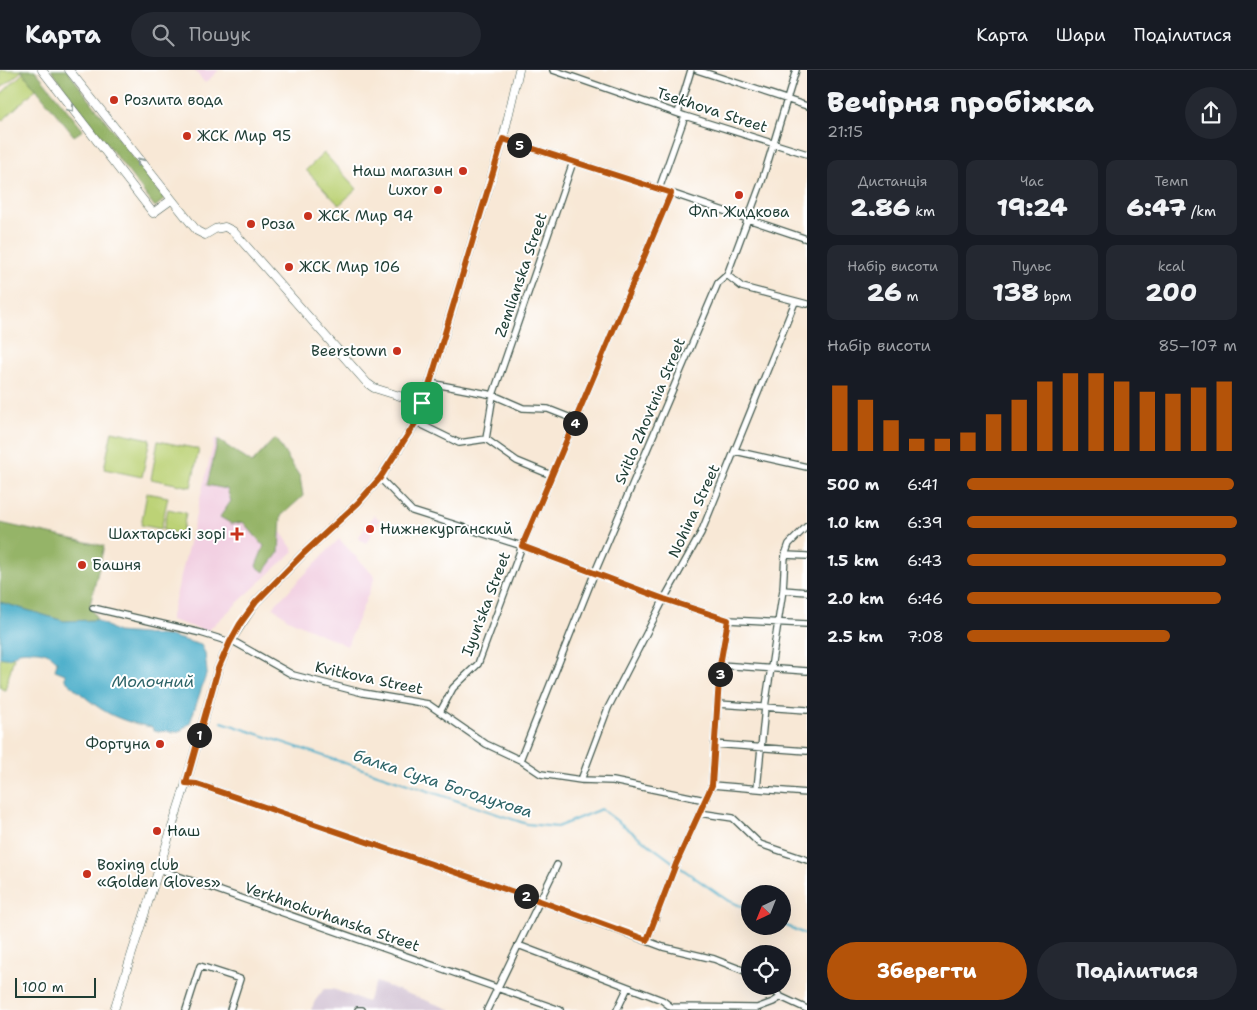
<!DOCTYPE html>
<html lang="uk">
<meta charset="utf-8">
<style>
:root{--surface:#171b24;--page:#242831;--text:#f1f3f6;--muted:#9ea1a6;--line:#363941;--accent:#b45309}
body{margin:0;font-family:"Shantell Sans",sans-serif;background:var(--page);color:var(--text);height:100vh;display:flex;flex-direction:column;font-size:19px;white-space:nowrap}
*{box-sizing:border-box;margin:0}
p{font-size:16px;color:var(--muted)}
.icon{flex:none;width:28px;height:28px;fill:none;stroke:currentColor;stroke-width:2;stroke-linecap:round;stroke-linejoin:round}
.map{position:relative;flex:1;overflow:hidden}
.details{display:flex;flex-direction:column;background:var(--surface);width:450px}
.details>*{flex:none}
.needle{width:32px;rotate:223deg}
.controls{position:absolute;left:741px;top:815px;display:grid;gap:10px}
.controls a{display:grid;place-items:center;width:50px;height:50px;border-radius:50%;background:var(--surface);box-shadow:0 5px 20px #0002;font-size:25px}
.scale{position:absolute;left:15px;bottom:12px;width:81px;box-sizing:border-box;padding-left:5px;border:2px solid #1f3d34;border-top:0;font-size:14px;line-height:18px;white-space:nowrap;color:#1f3d34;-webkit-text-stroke:4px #fff;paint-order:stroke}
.pin{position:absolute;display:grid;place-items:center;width:42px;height:42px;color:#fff;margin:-21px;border-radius:10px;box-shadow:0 2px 8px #0006}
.km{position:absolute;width:25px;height:25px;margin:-12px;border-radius:50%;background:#222;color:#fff;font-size:14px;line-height:25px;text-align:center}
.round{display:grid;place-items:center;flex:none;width:52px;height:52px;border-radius:26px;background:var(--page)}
.head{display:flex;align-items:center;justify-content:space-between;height:85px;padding:0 20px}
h1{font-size:28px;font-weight:800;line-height:38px}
.metrics{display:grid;grid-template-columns:repeat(3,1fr);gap:8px;height:85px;padding:5px 20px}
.metrics div{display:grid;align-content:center;border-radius:10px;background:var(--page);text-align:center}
.metrics b{font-size:25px;font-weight:800}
.metrics small{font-size:14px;font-weight:400}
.metrics p{font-size:14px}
.chart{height:140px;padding:10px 20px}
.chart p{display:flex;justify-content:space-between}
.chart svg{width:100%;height:90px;margin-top:5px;stroke:var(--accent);stroke-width:6}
.cta{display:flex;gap:10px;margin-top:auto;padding:10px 20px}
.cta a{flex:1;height:58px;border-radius:30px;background:var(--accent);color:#fff;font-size:20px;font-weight:800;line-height:58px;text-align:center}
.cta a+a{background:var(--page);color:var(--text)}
ul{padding:0 20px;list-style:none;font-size:16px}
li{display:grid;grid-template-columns:80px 60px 1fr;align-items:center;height:38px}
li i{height:12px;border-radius:6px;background:var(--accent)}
header{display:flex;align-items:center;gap:30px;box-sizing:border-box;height:70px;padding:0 25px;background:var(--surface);border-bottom:1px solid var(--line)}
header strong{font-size:24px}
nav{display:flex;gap:28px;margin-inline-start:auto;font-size:18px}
.search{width:350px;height:45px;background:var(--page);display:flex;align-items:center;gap:12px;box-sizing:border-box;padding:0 18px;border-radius:28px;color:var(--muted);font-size:19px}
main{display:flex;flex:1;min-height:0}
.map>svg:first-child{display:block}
.built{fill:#f2d0e2}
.industrial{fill:#cfbed0}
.green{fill:#bcd276;stroke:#6e8855}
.forest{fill:#95b467;stroke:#5a784e}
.water{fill:#4aadc9;stroke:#34757e}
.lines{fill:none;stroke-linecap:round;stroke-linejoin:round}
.stream{stroke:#4aadc9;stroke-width:2}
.street-casing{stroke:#40574c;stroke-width:8}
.secondary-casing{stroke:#40574c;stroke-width:9}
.street{stroke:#fff;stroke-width:5.5}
.secondary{stroke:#fff;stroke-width:8}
.oneway{stroke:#8f9e9a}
.route-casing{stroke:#fff;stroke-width:10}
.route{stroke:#b45309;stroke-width:6}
.poi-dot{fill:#c8321e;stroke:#fff;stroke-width:2}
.labels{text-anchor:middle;stroke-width:4;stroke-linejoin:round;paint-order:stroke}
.poi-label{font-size:15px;fill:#1f3d34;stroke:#fff;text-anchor:start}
.street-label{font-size:15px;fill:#1f3d34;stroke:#fff}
.water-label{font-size:16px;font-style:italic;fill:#2e6468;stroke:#fff}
</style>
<header>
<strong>Карта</strong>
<div class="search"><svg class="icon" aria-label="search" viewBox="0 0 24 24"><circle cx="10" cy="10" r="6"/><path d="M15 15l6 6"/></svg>Пошук</div>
<nav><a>Карта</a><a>Шари</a><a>Поділитися</a></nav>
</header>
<main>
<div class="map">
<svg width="807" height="940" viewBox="0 0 807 940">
<rect width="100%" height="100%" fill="#fff"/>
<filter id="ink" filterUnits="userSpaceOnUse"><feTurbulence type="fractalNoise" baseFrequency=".02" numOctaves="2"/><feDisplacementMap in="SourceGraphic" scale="10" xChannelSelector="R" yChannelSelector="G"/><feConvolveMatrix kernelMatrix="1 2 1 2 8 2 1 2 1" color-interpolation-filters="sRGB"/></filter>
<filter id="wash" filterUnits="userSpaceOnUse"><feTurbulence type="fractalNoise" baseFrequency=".0096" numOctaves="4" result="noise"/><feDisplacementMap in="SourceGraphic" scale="20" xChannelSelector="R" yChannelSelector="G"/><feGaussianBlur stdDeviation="1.12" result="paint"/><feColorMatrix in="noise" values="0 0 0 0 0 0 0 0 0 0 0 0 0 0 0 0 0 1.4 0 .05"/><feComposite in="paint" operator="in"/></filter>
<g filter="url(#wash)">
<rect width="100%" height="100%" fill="#f8e8d6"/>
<path class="built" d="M194,0H219L205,13Z
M215,368L250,397L270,446L294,481L207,561L170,550Z
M374,445L380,450L366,473L358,468Z
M339,469L375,507L347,576L288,549L273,537Z"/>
<path class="industrial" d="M376,912L452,940H311L315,931L324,919H333L367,932Z"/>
<path class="green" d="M0,0H23L0,19Z
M23,3L36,19L2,51L0,49V25Z
M324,83L357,119L339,135L306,100Z
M112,361L150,369L142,407L104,399Z
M158,371L199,379L191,417L151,409Z
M147,423L168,427L161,459L141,455Z
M168,439L186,443L182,464L163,460Z
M0,587H14L5,620L0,618Z"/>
<path class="forest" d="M21,0H35L83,60L74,66Z
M51,0H67L165,129L155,137Z
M275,368L300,407L303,426L281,446L279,482L264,502L256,496L264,476L243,452L232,454L220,447L231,431L227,419L207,415L218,370L252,393Z
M0,453L104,476L90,535L97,550L64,551L0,532Z"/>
<path class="water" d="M0,532L64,551L97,550L117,562L170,566L201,575L205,583L207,602L190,653L179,662L154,661L152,657C110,650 96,637 65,610V604L55,600L57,592C50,579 32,580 19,582C12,587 9,590 0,587Z"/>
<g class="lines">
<path class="stream" d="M222,652L527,754L557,757L601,739L674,793
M678,796L727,830L750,840
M782,854L807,865"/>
</g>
</g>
<g filter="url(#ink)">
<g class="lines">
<g class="street-casing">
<path id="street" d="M553,0L685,46L807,84
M697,0L807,36
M678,43L691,0
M503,69L659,119L807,169
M659,119L685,46
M727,205L742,217L807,234
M430,313L493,325L523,338L548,339L576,350
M416,352L459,373L486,369L517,391L551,405
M486,369L493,325L573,92
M735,381L807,397
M380,408L412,441L522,476L664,529L728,550L807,554
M785,485L807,486
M783,520L807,522
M93,538L201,563L230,572
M231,570L293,605L363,623L428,634L486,674L520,690L541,704L581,710L613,711L705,730
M720,595L807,601
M718,634L807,640
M440,642L453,618L478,594L522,476L671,123
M714,674L807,681
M520,690L595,502L718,213L727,205L762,111L796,0
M581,710L608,638L664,529L701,463L795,232
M186,713L197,714L540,831L663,877L714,889L750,903
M712,715L807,723
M757,719L765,637L783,520L785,485L789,474L807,456
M699,743L733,748L760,774L807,790
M158,799L560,940
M647,870L676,794L712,715L720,595L728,550
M518,875L662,930L671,937L757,938L773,932L781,927
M768,916L781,927L807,939
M186,940L200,896L240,909L230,940
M358,940H362
M487,940L557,795
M617,940L628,917"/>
</g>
<g class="secondary-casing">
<path id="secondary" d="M42,0L153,143L171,130
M69,0L197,161L205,165L215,159L225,157L233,161L367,313L374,318L422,333
M114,940L186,713L218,599L230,572L256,532L303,484L358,433L380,408L416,352L430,313L503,69L519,0"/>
</g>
<use href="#street" class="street"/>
<use href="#secondary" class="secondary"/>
</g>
<defs><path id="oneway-chevron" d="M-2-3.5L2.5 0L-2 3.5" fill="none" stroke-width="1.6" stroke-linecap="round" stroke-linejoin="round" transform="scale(1.25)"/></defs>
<g class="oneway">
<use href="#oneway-chevron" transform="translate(71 39) rotate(53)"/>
<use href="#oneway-chevron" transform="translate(140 91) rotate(-128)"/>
</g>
</g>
<g class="lines" filter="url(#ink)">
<g class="route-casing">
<path id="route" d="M503,69L671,123L522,476L664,529L728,550L720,595L712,715L676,794L647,870L540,831L197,714L186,713L218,599L230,572L240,554L256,532L303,484L358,433L380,408L416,352L430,313Z"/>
</g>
<use href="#route" class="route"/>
</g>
<g class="poi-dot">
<circle cx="114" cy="30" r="5"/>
<circle cx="187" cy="66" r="5"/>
<circle cx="463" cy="101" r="5"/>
<circle cx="438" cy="120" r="5"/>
<circle cx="739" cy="125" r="5"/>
<circle cx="308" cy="146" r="5"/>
<circle cx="251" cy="154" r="5"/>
<circle cx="289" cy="197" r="5"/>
<circle cx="397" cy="281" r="5"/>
<circle cx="370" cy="459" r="5"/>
<path d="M234.5 456.5h5v5h5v5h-5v5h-5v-5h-5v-5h5z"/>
<circle cx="82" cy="495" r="5"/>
<circle cx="160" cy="674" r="5"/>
<circle cx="157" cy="761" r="5"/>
<circle cx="87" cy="804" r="5"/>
</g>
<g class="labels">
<g class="poi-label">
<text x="124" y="35">Розлита вода</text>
<text x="197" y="71">ЖСК Мир 95</text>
<text x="453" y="106" text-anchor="end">Наш магазин</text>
<text x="428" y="125" text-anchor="end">Luxor</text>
<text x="739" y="147" text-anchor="middle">Флп Жидкова</text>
<text x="318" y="151">ЖСК Мир 94</text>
<text x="261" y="159">Роза</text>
<text x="299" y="202">ЖСК Мир 106</text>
<text x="387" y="286" text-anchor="end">Beerstown</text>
<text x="380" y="464">Нижнекурганский</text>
<text x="226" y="469" text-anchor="end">Шахтарські зорі</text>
<text x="92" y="500">Башня</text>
<text x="150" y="679" text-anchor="end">Фортуна</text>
<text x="167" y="766">Наш</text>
<text x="97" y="800">Boxing club<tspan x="97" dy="17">«Golden Gloves»</tspan></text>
</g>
<g class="street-label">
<text transform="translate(712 40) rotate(18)" y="5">Tsekhova Street</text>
<text transform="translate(521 205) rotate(-71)" y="5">Zemlianska Street</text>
<text transform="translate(650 341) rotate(-67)" y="5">Svitlo Zhovtnia Street</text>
<text transform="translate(694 441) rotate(-65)" y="5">Nohina Street</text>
<text transform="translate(486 534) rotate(-69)" y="5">Iyun'ska Street</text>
<text transform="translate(369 608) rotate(12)" y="5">Kvitkova Street</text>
<text transform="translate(332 847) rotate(19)" y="5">Verkhnokurhanska Street</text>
</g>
<g class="water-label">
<text x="153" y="617">Молочний</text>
<text transform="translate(443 713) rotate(18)" y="6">балка Суха Богодухова</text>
</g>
</g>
</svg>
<div class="controls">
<a><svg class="needle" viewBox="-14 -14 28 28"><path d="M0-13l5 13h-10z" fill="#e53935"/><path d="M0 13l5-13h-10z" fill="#9ea1a6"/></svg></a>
<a><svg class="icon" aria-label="locate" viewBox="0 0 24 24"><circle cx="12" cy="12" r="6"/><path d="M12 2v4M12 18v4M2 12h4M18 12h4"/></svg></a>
</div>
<div class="scale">100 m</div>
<div class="pin" style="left:422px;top:333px;background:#1e9e55"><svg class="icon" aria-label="arrive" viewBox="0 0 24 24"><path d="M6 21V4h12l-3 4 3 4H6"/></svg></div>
<b class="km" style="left:199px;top:665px">1</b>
<b class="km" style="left:526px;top:826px">2</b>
<b class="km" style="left:720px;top:604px">3</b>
<b class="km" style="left:575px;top:353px">4</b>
<b class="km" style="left:519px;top:75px">5</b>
</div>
<section class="details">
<div class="head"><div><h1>Вечірня пробіжка</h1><p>21:15</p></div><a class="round"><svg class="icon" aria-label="share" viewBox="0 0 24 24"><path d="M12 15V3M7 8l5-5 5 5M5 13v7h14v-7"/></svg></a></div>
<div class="metrics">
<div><p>Дистанція</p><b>2.86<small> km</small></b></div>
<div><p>Час</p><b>19:24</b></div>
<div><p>Темп</p><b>6:47<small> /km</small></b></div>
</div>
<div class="metrics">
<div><p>Набір висоти</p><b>26<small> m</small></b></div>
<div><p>Пульс</p><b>138<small> bpm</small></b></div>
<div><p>kcal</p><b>200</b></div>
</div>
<div class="chart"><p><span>Набір висоти</span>85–107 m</p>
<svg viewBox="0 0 160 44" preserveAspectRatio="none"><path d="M5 44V12M15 44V19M25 44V29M35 44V38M45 44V38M55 44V35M65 44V26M75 44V19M85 44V10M95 44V6M105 44V6M115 44V10M125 44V15M135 44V16M145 44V13M155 44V10"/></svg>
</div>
<ul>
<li><b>500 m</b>6:41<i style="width:99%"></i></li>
<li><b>1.0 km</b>6:39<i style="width:100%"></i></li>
<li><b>1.5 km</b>6:43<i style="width:96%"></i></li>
<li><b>2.0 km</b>6:46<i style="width:94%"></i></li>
<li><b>2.5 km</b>7:08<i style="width:75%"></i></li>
</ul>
<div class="cta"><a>Зберегти</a><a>Поділитися</a></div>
</section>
</main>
